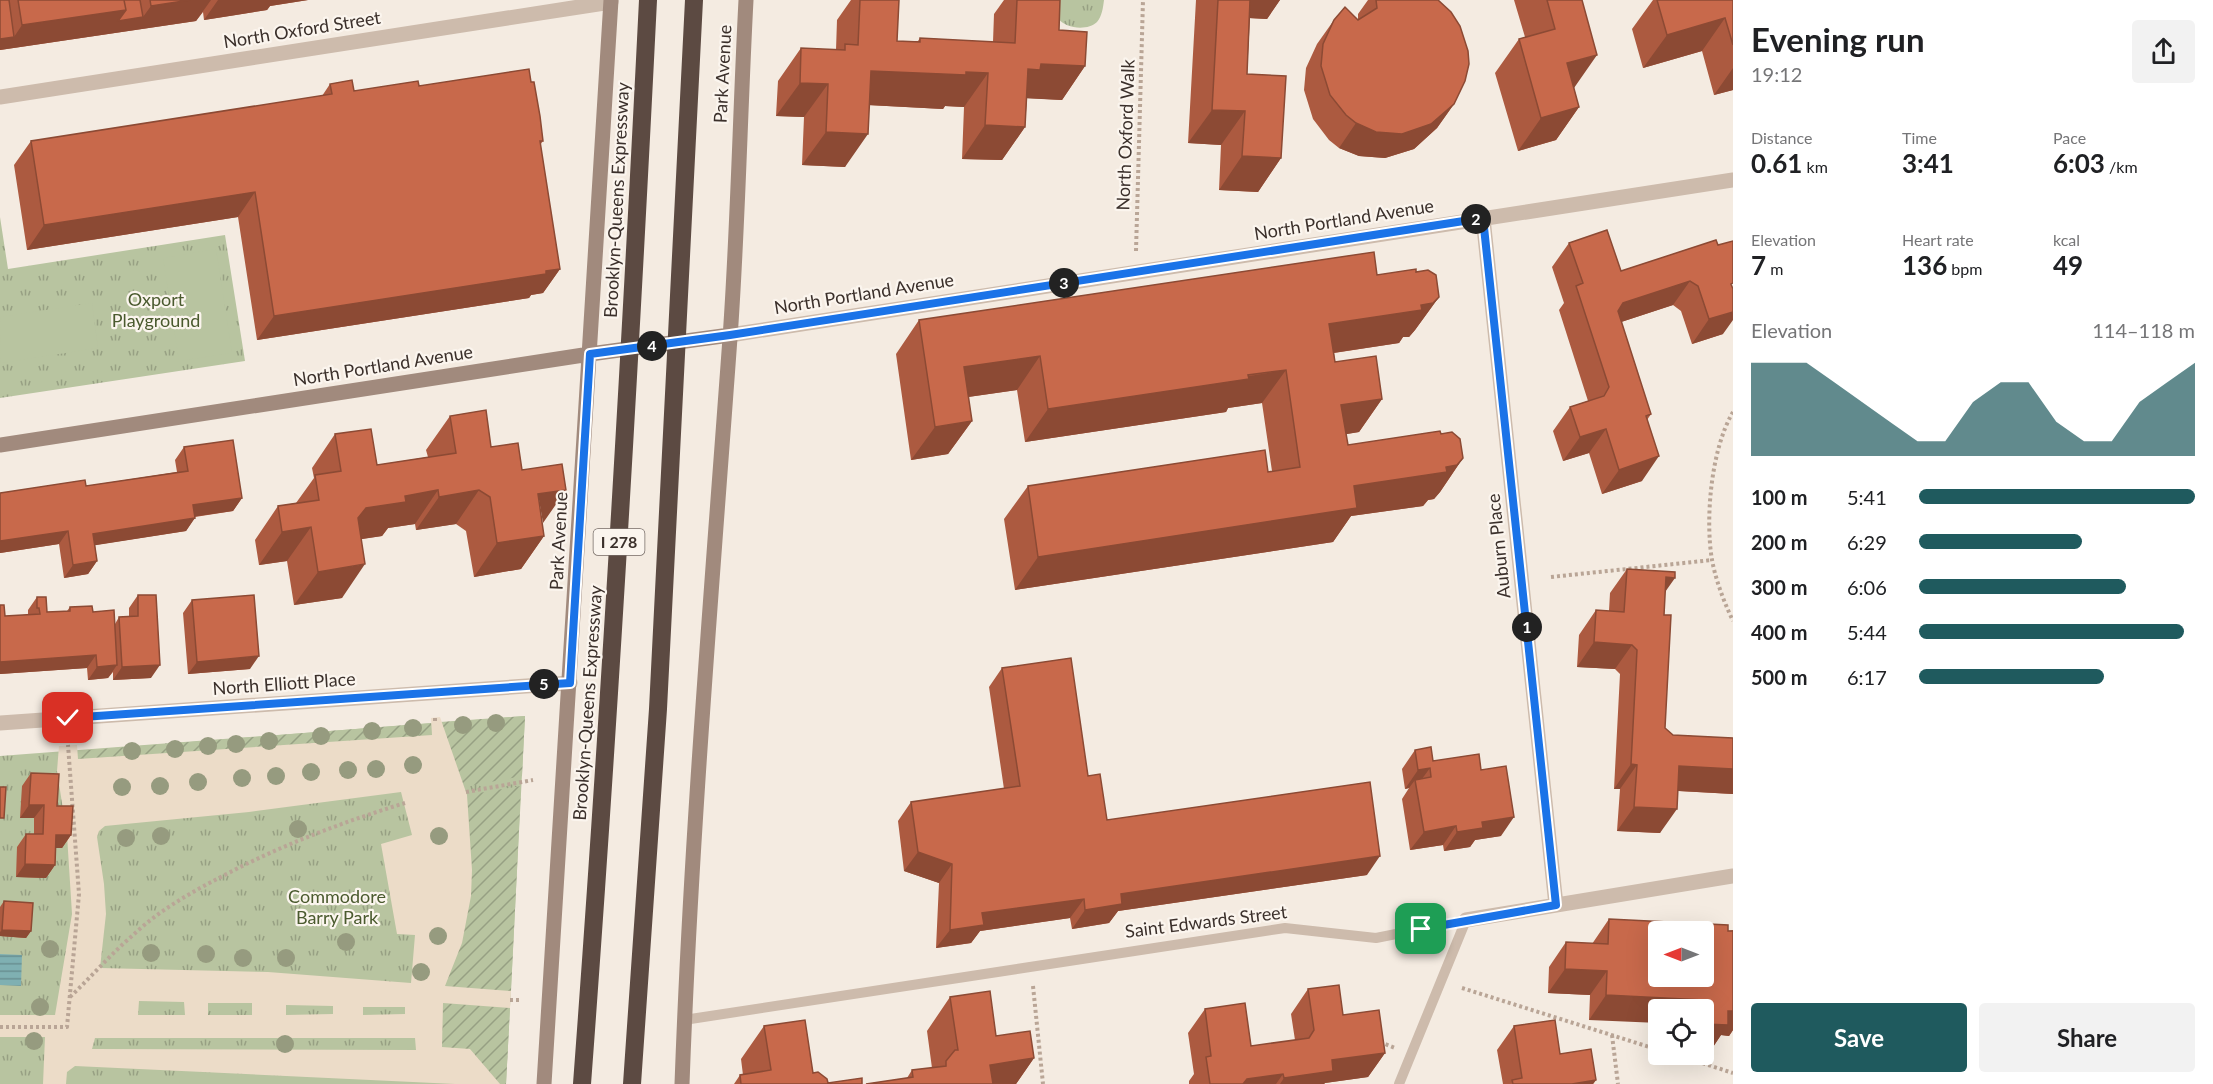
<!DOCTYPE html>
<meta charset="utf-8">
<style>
:root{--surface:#fff;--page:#f2f2f2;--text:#202124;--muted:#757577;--accent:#1f5a5e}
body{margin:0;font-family:Lato,sans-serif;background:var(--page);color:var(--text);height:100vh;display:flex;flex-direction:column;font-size:22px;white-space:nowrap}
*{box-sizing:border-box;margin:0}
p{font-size:20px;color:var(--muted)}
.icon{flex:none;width:33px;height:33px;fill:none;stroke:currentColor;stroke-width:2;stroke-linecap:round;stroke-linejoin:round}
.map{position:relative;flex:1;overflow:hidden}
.drawer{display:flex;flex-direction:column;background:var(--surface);width:480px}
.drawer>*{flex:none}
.needle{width:39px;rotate:270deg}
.fabs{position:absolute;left:1648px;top:921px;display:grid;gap:12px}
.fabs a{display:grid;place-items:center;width:66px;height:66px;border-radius:6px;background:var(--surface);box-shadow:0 6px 24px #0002;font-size:30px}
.pin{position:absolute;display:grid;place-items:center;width:51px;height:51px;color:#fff;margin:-26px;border-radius:12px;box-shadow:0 3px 9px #0006}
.km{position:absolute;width:30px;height:30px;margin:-15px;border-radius:50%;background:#222;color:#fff;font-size:16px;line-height:30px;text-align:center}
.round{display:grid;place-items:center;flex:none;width:63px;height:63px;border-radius:6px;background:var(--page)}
.overview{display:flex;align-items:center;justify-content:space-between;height:102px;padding:0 18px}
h1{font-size:33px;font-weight:700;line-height:45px}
.stats{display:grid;grid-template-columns:repeat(3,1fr);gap:9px;height:102px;padding:6px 18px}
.stats div{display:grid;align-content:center}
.stats b{font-size:26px;font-weight:700}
.stats small{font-size:16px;font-weight:400}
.stats p{font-size:16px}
.chart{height:168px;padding:12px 18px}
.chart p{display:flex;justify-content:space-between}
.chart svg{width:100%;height:108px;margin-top:6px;fill:var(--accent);opacity:.7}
.button{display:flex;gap:12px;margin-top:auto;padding:12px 18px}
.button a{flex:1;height:69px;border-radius:6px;background:var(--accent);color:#fff;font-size:24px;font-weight:700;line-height:69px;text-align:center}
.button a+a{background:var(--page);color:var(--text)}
ul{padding:0 18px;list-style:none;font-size:20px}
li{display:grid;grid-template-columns:96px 72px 1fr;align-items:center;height:45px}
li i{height:15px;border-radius:8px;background:var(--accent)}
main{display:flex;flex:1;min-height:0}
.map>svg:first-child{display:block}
.park{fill:url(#park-tufts)}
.garden{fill:url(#garden-furrows)}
.pitch{fill:#b8c4a0}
.plaza{fill:#ecdcc8;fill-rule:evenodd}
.water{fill:url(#water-rules)}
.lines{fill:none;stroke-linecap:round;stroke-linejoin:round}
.path{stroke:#b9a596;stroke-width:4;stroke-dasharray:3 3;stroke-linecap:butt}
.service{stroke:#cdbbac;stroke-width:10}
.minor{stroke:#cdbbac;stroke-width:15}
.secondary{stroke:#a18a7d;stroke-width:15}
.motorway-bridge{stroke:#5c4a42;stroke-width:18}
.tree{fill:#969b7f}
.wall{fill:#ac5a40}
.shaded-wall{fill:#8c4a34}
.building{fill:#c8694b;stroke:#8c4a34;stroke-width:1.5;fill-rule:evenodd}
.route-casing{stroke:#fff;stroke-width:12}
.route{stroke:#1a73e8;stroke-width:8}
.labels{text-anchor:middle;stroke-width:4.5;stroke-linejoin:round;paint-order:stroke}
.shield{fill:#fbf5ee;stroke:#756b66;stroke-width:1.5}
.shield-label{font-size:16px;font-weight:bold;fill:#3b302b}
.street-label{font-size:18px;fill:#3b302b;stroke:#fbf5ee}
.park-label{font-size:18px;fill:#4a5a2e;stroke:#fbf5ee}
</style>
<main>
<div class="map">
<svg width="1733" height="1084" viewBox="0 0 1733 1084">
<defs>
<pattern id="park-tufts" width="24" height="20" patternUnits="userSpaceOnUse" patternTransform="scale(1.5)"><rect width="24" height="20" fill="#b8c4a0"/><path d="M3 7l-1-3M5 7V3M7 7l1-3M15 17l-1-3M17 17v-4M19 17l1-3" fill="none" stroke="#97a083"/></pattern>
<pattern id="garden-furrows" width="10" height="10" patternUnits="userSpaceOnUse" patternTransform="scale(1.5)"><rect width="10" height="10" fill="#b8c4a0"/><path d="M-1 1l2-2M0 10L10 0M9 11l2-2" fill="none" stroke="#97a083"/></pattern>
<pattern id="water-rules" width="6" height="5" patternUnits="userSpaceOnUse" patternTransform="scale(1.5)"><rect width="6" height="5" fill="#7fb0b2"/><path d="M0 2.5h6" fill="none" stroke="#699091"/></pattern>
</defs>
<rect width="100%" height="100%" fill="#f4ebe1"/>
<path class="park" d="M1053,0H1104C1103,8 1102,16 1097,22C1088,31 1065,29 1058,18C1055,14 1054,5 1053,0Z
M0,217L8,269L225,235L245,361L0,398Z
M525,716L506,1084H0V756Z"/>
<path class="garden" d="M525,716L522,776L464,787L440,722Z
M431,723L432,735L78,759L77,751Z
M521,786L511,991L445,986L452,966L472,870L467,795Z
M443,1003L510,1008L506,1084H500L470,1049L442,1048Z"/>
<path class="pitch" d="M216,249L232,353L179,361L163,258Z
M92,303L98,348L1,363L0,317Z
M180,1071L455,1084H179Z"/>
<path class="plaza" d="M440,717L467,795L472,870L471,896L462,943L445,986L511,991L510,1008L443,1003L442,1047L470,1049L500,1084H455L75,1066L67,1072L66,1084H43L45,1037H0V1015H55L72,914L67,835L57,771L59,746L77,745L78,759L432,735L431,718ZM401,792L412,835L381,844L397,934L415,935L411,983L268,972L100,968L106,914L104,884L97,837L99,831L105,826L249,812ZM139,1001L184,1002L185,1015H138ZM208,1003H252V1015H208ZM286,1005L333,1006V1014L286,1015ZM363,1007H405V1014L363,1015ZM95,1038H415L416,1050L92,1049Z"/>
<path class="water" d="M0,954L22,955L21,986L0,985Z"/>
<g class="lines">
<path class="path" d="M1136,251L1143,0
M1733,412C1711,449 1705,519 1712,560C1716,581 1724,602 1733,621
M1551,577L1712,560
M435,718V722
M466,792L533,780
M1033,986L1043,1084
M1462,988L1659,1050
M70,997C91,977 110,955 132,936C157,912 188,894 219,878C279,846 340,823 405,803
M510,1000H520
M0,1027H67L79,894L68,745
M1612,1035L1618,1084
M1380,1042L1395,1048
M1674,1054L1733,1073"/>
<path class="service" d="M684,1020L1285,928L1376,938L1466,920
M1399,1084L1466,920"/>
<path class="minor" d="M0,97L611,2
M1483,218L1556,905
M730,335L1733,180
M0,723L570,683
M1466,920L1733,876"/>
<path class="secondary" d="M0,445L590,354L730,335
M544,1084L611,0
M682,1084C691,835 712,586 730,338C738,226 740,113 746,0"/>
<path class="motorway-bridge" d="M582,1084C609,723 630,362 648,0
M632,1084L658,709L694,0"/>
</g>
<g class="tree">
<circle cx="496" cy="723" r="9"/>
<circle cx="463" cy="725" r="9"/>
<circle cx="413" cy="728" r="9"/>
<circle cx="372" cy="731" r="9"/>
<circle cx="321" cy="736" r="9"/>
<circle cx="269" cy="741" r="9"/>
<circle cx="236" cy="744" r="9"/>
<circle cx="208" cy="746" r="9"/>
<circle cx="175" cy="749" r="9"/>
<circle cx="132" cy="751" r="9"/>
<circle cx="413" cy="765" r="9"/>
<circle cx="376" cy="769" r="9"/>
<circle cx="348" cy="770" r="9"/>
<circle cx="311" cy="772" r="9"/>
<circle cx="276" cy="776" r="9"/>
<circle cx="242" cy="778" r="9"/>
<circle cx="198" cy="782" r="9"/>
<circle cx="160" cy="786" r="9"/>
<circle cx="122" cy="787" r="9"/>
<circle cx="298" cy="829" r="9"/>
<circle cx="161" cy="836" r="9"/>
<circle cx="439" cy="836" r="9"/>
<circle cx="126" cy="838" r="9"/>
<circle cx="438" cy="936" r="9"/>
<circle cx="346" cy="942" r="9"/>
<circle cx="50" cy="949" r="9"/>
<circle cx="151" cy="953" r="9"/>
<circle cx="206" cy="954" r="9"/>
<circle cx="243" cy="958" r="9"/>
<circle cx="286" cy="958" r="9"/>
<circle cx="421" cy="972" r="9"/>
<circle cx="40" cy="1007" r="9"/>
<circle cx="34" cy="1041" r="9"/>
<circle cx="285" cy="1044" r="9"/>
</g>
<path class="wall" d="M0,0H308L270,6L267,10L204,20L203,12L196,21L0,50Z
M851,0H899L897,41H918L920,38L993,42L994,14L1004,0H1060L1059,30L1085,66L1062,100L1027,98L1025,127L1002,160L962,159L964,107L945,106L943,109L869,105L845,167L802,165L804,117L776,116L778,81L801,48L836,50L837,20Z
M1196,0H1280L1267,19L1250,18L1247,74L1281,158L1258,192L1219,190L1221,145L1188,143Z
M1368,0H1437L1454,104L1437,128L1414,149L1385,158L1359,156L1339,148L1329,140L1313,119L1304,90L1306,68L1317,44L1334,20H1358V14Z
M1514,0H1582L1574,88L1579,107L1556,140L1518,151L1495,73L1519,39L1525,37Z
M1653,0H1733V90L1714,95L1702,51L1643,68L1632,29Z
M531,82L543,141L540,145L560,269L543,293L531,295L529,298L257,340L238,217L27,250L14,165L31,141L322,96L330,84L354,91L419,86Z
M1716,240L1723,334L1692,344L1681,311L1673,305L1621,322L1651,414L1647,420L1642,481L1602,494L1589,453L1563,461L1553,431L1570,407L1588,401L1559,310L1564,303L1552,267L1569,243L1621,271Z
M1416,272L1439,297L1415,330L1409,337H1403L1399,343L1334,353L1335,362L1382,399L1359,432L1346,434L1348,445L1441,434L1463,458L1440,492L1434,499L1428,500L1423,506L1351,516L1333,542L1015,590L1004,519L1028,486L1272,471L1262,403L1228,408L1226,412L1025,442L1017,390L968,397L972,421L948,454L911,460L896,354L919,320Z
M450,416L522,470L542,523L544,536L521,569L474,577L466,531L456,524L416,530L415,524L388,528L382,536L361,539L342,598L294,605L287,561L259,565L255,540L278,506L296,503L314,478L312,468L335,434L377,465L428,457L426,450Z
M184,447L242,498L233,511L195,517L186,531L95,545L97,561L88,574L64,578L59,544L0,553V493L86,486L177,472L175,460Z
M1627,569L1665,591L1664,615L1665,728L1673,735L1733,738V794L1678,791L1660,833L1617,831L1620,789H1614L1620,674L1615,669L1577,667L1579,635L1596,610L1609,611L1610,593Z
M138,595L151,678L113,680V672L108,678L88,680L87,668L0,674V605L5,616L28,615V610L37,597L47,612L67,611L70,607L93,612L115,624L119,617H129V608Z
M192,600L250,669L188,674L183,613Z
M1002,668L1088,776L1107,820L1367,875L1118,911L1109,923L1072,929L1070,918L980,931L971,943L936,948L939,883L904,871L898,821L911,802L1004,789L989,687Z
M1415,750L1433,761L1481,770L1501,836L1475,840L1470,847L1444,851L1443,845L1410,850L1402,799L1409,788L1405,789L1402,769Z
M31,773L57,806L71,835L62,848H56L55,865L46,878L16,877L17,847L26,834H34V818H20L22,786Z
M4,901L31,931L26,938L0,936V907Z
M1609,919L1728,931L1733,930V1030L1729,1036L1721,1035L1711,1050L1704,1010H1659L1589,1020L1590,995L1548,993L1549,967L1566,942L1592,944Z
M1308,989L1343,1015L1385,1053L1368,1077L1325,1083L1324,1084H1189V1081L1194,1074L1188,1033L1205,1009L1251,1046L1295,1040L1291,1014Z
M950,997L996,1036L1034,1058L1016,1084H866L907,1078L912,1070L932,1068L927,1031Z
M764,1026L813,1073L828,1083L862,1084H734L740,1075H743L741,1059Z
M1514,1026L1560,1054L1596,1080L1593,1084H1503L1497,1050Z"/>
<path class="shaded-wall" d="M190,0H211L196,21L0,50V39L14,37L22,25L126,10L143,17L151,6Z
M218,0H246L236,15L204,20Z
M246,0H308L270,6L267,10L236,15Z
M1239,0H1280L1267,19L1228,17Z
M1725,18L1702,51L1643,68L1667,35Z
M1597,55L1574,88L1567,63Z
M1041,64L1085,66L1062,100L1021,98L1028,69Z
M1733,68V90L1714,95Z
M871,71L966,72L988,73L964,107L945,106L943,109L848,104Z
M800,83L828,84L804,117L776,116Z
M1454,104L1437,128L1414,149L1385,158L1359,156L1339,148L1356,123Z
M1579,107L1556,140L1518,151L1541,118Z
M1212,110L1245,111L1221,145L1188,143Z
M985,125L1025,127L1002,160L962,159Z
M826,132L868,134L845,167L802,165Z
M1242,156L1281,158L1258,192L1219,190Z
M255,192L238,217L27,250L44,225Z
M560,269L543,293L531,295L529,298L257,340L274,316Z
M1690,281L1673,305L1606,327L1623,303Z
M1439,297L1415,330L1409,337H1403L1399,343L1306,357L1329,324L1421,305Z
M1733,312V320L1723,334L1692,344L1709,319Z
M1040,356L1017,390L940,401L964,367Z
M1286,370L1262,403L1228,408L1226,412L1025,442L1048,409Z
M1382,399L1359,432L1318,439L1341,405Z
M972,421L948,454L911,460L935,427Z
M1606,429L1589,453L1563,461L1580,437Z
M1659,456L1642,481L1602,494L1619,470Z
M1463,458L1440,492L1434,499L1428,500L1423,506L1351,516L1333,542L1015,590L1038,557L1354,486Z
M438,490L415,524L388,528L382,536L343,542L358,518L366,508L405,496Z
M479,490L456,524L416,530L439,497Z
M566,490L543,523L538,494Z
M242,498L233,511L184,518L193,505Z
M195,518L186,531L84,547L93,534Z
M311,527L287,561L259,565L282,532Z
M68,531L59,544L0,553V541Z
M544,536L521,569L474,577L497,543Z
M97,561L88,574L64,578L73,565Z
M365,564L342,598L294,605L318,572Z
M1666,577L1675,578L1658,602Z
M1594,642L1632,645L1615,669L1577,667Z
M96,655L87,668L0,674V662Z
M259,656L250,669L188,674L197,662Z
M117,665L108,678L88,680L97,667Z
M160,665L151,678L113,680L122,667Z
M1631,764L1637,765L1620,789H1614Z
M1679,766L1733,769V794L1662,790Z
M1430,768L1416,787L1415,780L1409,788L1405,789L1418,770Z
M29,805H44L34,818H20Z
M1634,807L1677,809L1660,833L1617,831Z
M1514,817L1501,836L1475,840L1470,847L1444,851L1457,832L1482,822Z
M1456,826L1443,845L1410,850L1424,832Z
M56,835H71L62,848H47Z
M918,852L952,864L939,883L904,871Z
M1380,856L1367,875L1118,911L1109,923L1072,929L1085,910L1121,894Z
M25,864L55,865L46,878L16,877Z
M1084,899L1070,918L980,931L971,943L936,948L950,930L982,913Z
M2,930L31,931L26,938L0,936V932Z
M1565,969L1607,971L1590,995L1548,993Z
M1606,995L1703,1000L1696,1010H1659V1023L1589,1020Z
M1728,1011H1733V1030L1729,1036L1721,1035L1711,1050L1704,1049V1024Z
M1385,1053L1368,1077L1325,1083L1324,1084H1280L1284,1078L1332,1060Z
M1034,1058L1016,1084H977L990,1065Z
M1283,1074L1276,1084H1243L1247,1079Z
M1596,1080L1593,1084H1572Z"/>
<path class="building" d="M0,0H9L14,37L0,39Z
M18,0H124L126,10L22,25Z
M124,0H140L143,17L118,21L126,10Z
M150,0H190L151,6Z
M860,0H899L897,41L920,42V38L1015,43L1017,0H1060L1059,30L1087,32L1085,66L1041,64L1040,70L1028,69L1025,127L985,125L988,73L966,72V75L871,71L868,134L826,132L828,84L800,83L801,48L845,50V44L858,45Z
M1218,0H1250L1247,74L1286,76L1281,158L1242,156L1245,111L1212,110Z
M1376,0H1438L1451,12L1460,26L1468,51L1469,64L1465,81L1454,104L1431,124L1402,134L1376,132L1356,123L1346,115L1330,95L1321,66L1323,44L1334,20L1345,7L1358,20L1377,8Z
M1547,0H1582L1597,55L1567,63L1579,107L1541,118L1519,39L1555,29Z
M1657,0H1733V45L1725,18L1667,35Z
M529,69L531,82H534L540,116L543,141H540L560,269L546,271V274L274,316L255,192L44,225L31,141L332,94L330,84L352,80L354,91L418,81L419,86Z
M1607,230L1621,271L1716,240L1718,245L1733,241V283L1731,284L1733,289V312L1709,319L1698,286L1690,281L1623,303L1618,311L1651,414L1646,416L1659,456L1619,470L1606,429L1580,437L1570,407L1604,396L1609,387L1576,286L1583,283L1569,243Z
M1374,252L1377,275L1416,269V272L1428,270L1436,275L1439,297L1433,303L1421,305L1422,310L1329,324L1335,362L1376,356L1382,399L1341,405L1348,445L1440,431L1441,434L1452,432L1460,439L1463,458L1457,465L1446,467L1447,472L1354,486L1357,508L1038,557L1028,486L1265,450L1268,472L1300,467L1286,370L1248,375L1249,379L1048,409L1040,356L964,367L972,421L935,427L919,320Z
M486,410L491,447L518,443L522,470L562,464L566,490L538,494L544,536L497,543L490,497L479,490L439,497L438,490L405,496L406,502L366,508L358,518L365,564L318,572L311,527L282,532L278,506L319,500L315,475L341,471L335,434L371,429L377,465L456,453L450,416Z
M233,440L242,498L193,505L195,518L93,534L97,561L73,565L68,531L0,541V493L85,480L86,486L188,471L184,447Z
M1627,569L1675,572V578L1666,577L1664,615H1671L1665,728L1673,735L1733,738V769L1679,766L1677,809L1634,807L1637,765L1631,764L1637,650L1632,645L1594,642L1596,610L1624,612Z
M138,595H156L160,665L122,667L119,617L138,616Z
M254,595L259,656L197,662L192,600Z
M37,597H46L47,612L70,611V607L92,606L93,612L114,610L117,665L97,667L96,655L0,662V605H4L5,616L40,614L39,608H37Z
M1071,658L1088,776L1100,774L1107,820L1370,782L1380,856L1121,894L1122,904L1085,910L1084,899L982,913L984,925L950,930L952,864L918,852L911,802L1020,786L1002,668Z
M1431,747L1433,761L1479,754L1481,770L1506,766L1514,817L1482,822L1483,828L1457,832L1456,826L1424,832L1415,780L1431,777L1430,768L1418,770L1415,750Z
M31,773L59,774L57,806H73L71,835H56L55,865L25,864L26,834H43L44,805H29Z
M0,787H6L4,818H0Z
M4,901L33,903L31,931L2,930Z
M1609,919L1728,925V931H1733V1011H1728V1025L1704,1024V1010H1702L1703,1000L1606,995L1607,971L1565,969L1566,942L1608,944ZM1659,932H1704V976H1659Z
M1339,985L1343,1015L1379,1010L1385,1053L1332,1060L1333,1071L1284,1078L1283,1074L1247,1079L1243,1084H1210L1206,1057L1211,1056L1205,1009L1245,1003L1251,1046L1309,1038L1314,1030L1308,989Z
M990,991L996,1036L1030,1031L1034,1058L990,1065L993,1084H866L913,1077L912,1070L946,1066V1061L955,1050H958L950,997Z
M805,1020L813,1073L818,1072L827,1079L828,1083L862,1078V1084H741L740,1075L771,1070L764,1026Z
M1555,1020L1560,1054L1591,1049L1596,1080L1572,1084H1513L1512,1080L1522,1078L1514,1026Z"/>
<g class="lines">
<g class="route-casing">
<path id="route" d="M68,718L570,683L590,354L730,335L1483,218L1556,905L1421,929"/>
</g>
<use href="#route" class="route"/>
</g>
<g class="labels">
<rect class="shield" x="593.5" y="529" width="51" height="26" rx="4.5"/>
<g class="shield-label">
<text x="619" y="548">I 278</text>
</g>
<g class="street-label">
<text transform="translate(302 30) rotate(-9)" y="6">North Oxford Street</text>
<text transform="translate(723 74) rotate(-87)" y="6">Park Avenue</text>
<text transform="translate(1126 135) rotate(-88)" y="6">North Oxford Walk</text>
<text transform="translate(617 200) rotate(-87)" y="6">Brooklyn-Queens Expressway</text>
<text transform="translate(1344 220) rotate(-9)" y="6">North Portland Avenue</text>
<text transform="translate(864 294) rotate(-9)" y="6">North Portland Avenue</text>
<text transform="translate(383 366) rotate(-9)" y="6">North Portland Avenue</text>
<text transform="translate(559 541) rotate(-87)" y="6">Park Avenue</text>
<text transform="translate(1499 546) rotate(-96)" y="6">Auburn Place</text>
<text transform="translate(284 684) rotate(-4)" y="6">North Elliott Place</text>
<text transform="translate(588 703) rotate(-86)" y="6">Brooklyn-Queens Expressway</text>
<text transform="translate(1206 922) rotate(-7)" y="6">Saint Edwards Street</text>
</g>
<g class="park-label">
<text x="156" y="306">Oxport<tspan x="156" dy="21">Playground</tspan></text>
<text x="337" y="903">Commodore<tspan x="337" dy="21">Barry Park</tspan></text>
</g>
</g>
</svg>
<div class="fabs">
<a><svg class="needle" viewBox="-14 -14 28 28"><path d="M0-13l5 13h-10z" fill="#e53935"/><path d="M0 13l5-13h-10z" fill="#757577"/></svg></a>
<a><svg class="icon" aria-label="locate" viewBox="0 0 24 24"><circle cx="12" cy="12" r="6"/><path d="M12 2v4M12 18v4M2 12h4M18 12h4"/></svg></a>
</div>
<div class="pin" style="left:1421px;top:929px;background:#1e9e55"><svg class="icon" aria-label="arrive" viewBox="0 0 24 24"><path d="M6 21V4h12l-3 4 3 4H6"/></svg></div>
<div class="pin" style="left:68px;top:718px;background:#d93025"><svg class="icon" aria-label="check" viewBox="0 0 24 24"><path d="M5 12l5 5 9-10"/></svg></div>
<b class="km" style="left:1527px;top:627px">1</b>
<b class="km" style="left:1476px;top:219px">2</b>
<b class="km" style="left:1064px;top:283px">3</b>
<b class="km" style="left:652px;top:346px">4</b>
<b class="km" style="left:544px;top:684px">5</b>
</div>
<section class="drawer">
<div class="overview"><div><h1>Evening run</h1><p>19:12</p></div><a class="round"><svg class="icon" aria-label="share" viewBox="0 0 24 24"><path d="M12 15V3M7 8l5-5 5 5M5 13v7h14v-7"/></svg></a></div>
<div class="stats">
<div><p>Distance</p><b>0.61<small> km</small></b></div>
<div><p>Time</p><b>3:41</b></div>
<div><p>Pace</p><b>6:03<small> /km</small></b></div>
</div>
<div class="stats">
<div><p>Elevation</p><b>7<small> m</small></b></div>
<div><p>Heart rate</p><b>136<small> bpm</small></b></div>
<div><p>kcal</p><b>49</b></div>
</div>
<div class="chart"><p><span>Elevation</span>114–118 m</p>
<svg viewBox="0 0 160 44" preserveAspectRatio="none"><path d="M0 44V6L10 6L20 6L30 14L40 22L50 30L60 38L70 38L80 22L90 14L100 14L110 30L120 38L130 38L140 22L150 14L160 6V44z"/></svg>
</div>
<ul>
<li><b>100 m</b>5:41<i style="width:100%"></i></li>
<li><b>200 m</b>6:29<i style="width:59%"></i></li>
<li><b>300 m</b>6:06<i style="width:75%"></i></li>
<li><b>400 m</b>5:44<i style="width:96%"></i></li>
<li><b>500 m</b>6:17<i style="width:67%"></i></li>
</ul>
<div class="button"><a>Save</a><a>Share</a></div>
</section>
</main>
